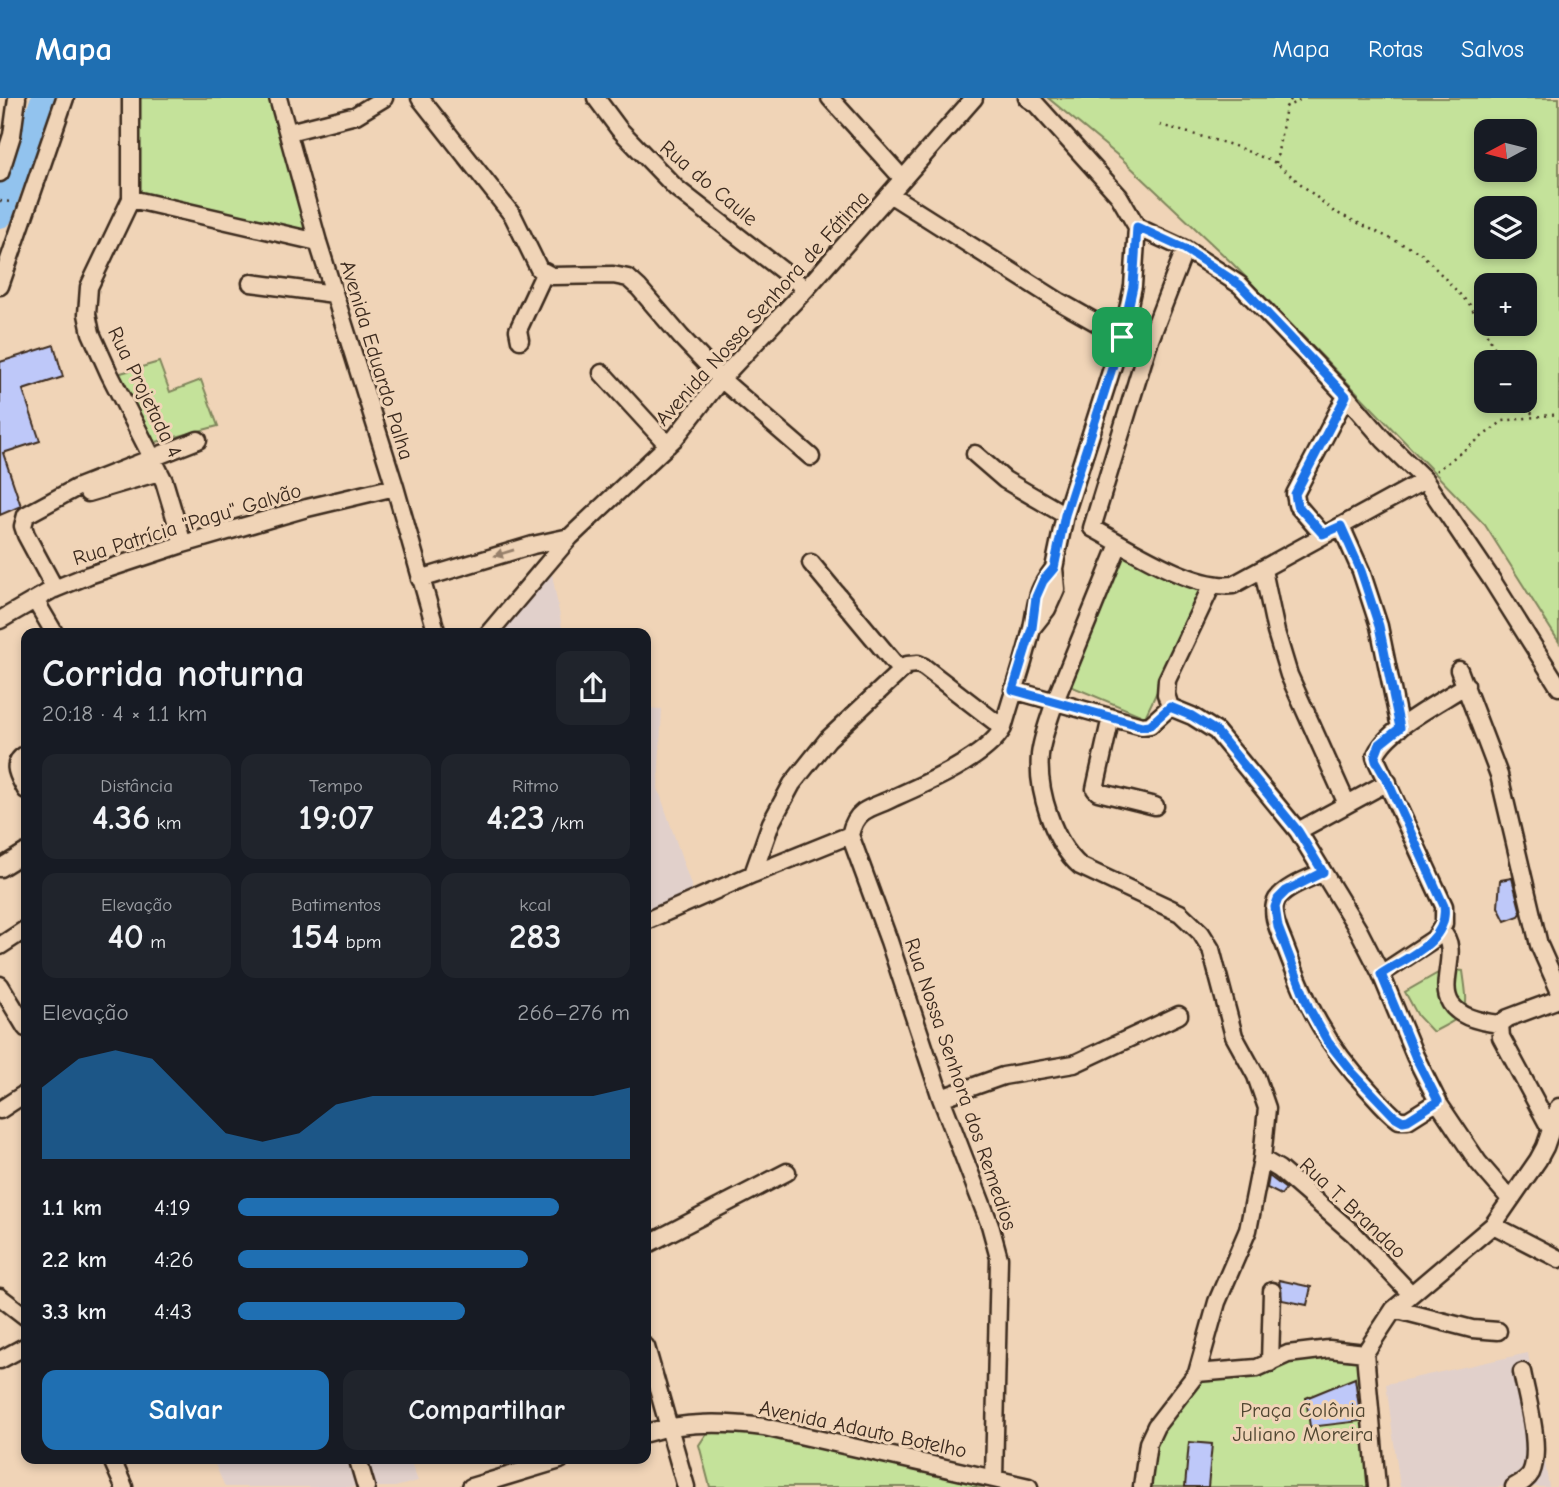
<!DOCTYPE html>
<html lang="pt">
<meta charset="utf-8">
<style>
:root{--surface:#171b24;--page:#20242c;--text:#f1f3f6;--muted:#9ea1a6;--accent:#1f6fb2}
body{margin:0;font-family:"Comic Neue",sans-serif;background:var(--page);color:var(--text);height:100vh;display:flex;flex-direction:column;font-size:26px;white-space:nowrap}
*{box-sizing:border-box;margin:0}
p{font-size:23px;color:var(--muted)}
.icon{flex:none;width:38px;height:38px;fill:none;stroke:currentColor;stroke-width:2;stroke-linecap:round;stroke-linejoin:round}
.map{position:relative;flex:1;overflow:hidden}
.side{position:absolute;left:21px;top:530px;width:630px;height:836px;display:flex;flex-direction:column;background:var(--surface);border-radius:14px;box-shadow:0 4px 10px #0003}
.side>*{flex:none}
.needle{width:46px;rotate:263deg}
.fabs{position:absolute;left:1474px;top:21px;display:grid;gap:14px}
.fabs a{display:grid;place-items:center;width:63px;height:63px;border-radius:14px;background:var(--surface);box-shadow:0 4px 10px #0003;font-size:35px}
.pin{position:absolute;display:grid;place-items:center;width:60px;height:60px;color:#fff;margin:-30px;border-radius:14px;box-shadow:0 4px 10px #0006}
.round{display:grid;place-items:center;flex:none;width:74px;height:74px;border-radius:14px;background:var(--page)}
.head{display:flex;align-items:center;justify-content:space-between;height:119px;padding:0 21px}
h1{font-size:38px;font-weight:700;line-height:52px}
.metrics{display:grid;grid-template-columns:repeat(3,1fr);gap:10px;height:119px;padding:7px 21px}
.metrics div{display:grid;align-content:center;border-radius:14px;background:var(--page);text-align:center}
.metrics b{font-size:35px;font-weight:700}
.metrics small{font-size:19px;font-weight:400}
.metrics p{font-size:19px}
.chart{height:196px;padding:14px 21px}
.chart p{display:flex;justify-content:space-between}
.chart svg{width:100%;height:126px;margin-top:7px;fill:var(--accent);opacity:.7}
.button{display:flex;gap:14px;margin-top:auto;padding:14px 21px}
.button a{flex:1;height:80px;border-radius:14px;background:var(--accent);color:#fff;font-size:28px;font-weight:700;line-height:80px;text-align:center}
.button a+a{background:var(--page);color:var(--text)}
ul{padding:0 21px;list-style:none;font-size:23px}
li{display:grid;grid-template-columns:112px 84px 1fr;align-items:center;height:52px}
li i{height:18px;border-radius:9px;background:var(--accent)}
header{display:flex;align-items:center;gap:42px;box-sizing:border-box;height:98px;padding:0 35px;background:var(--accent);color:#fff}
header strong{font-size:33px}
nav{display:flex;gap:38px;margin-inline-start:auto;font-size:24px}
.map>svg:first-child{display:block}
.built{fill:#e1d0cb}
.green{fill:#c4e29a;stroke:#80865c;stroke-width:2;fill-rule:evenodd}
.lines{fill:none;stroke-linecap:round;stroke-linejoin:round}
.river{stroke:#92c3ee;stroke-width:26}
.building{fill:#bec8f9;stroke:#3b2a1e;stroke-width:2}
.minor-casing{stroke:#3b2a1e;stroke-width:21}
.path{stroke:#3b2a1e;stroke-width:2.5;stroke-dasharray:2 5;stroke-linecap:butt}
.minor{stroke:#f0d4b7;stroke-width:16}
.oneway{fill:#967f6a}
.route-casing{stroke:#fff;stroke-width:14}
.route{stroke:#1a73e8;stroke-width:9}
.labels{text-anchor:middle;stroke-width:6;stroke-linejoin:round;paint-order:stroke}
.street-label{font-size:21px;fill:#3b2a1e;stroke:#f0d4b7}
.park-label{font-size:21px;fill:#504631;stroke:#f0d4b7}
</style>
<header>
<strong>Mapa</strong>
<nav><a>Mapa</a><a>Rotas</a><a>Salvos</a></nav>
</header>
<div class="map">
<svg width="1559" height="1389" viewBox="0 0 1559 1389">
<rect width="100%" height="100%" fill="#f0d4b7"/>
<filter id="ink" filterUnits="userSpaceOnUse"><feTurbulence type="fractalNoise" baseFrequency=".0143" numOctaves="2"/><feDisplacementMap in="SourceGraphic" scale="14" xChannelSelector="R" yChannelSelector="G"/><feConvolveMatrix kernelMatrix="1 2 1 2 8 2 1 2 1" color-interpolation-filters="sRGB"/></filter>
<g filter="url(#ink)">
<path class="built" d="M552,476L563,535H500L506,527Z
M646,610L662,611L658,690L693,793L646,814Z
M1528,1255L1549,1389H1400L1386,1286Z
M213,1362H410L418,1383L395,1389H225Z"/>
<path class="green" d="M128,0H274L310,136L131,101Z
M1048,0H1559V544L1485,427L1233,166L1122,61ZM1524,33V72H1486V33ZM1524,110V149H1486V110ZM1486,187H1524V226H1486ZM1524,264V303H1486V264Z
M159,264L170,294L201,282L218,328L137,349L107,279Z
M1123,456L1205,492L1145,619L1068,587Z
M1445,871L1463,873C1469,915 1470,915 1433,934L1418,918L1405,894Z
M1365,1255L1374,1389H1144L1151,1347L1197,1277L1283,1263Z
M713,1326L1016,1389H710L699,1347Z"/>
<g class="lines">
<path class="river" d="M0,117L9,89L24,58L32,51L35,27L44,0"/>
</g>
<path class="building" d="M54,247L63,279L23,292L40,343L3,355L21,408L0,417V264Z
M1512,780L1521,815L1519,818L1505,823L1498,809L1500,782Z
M1269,1078L1286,1091L1281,1097L1267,1090Z
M1279,1182L1311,1189L1307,1207L1282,1202Z
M1355,1280L1361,1323L1310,1329L1306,1300Z
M1189,1344L1212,1346L1208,1389H1185Z"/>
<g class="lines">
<g class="minor-casing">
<path id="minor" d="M131,0V101L89,189L87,216L91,235L109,275L164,383L183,446
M278,0L318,144L395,389L437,536
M420,0L513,118L539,171L552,178L613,177L628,180L639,190L681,239L721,281L811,359
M596,0L619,31L676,90L806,191
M830,0L903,81
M1027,0L1036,6L1119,98L1137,129L1133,188L1122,239L1065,417L1054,470L1056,491L1047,511L1032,530
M289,34L356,17L384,0
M0,75L12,37L17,0
M891,97L1060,204L1122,239
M131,101L318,144
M1137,129L1185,151L1240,187L1346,298L1384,342L1423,380L1490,479L1559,589
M1185,151L1148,247L1092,430C1128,449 1192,492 1233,487L1425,382
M251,185L334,196
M0,188L65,0
M520,242L518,232L544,176
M602,275L668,347
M975,356L1005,382L1065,417
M88,395L159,374
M1341,428L1361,473L1379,528L1400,630
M1323,437L1297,407L1295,396L1346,298
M1119,446L1055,603C1050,620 1042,639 1040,657C1037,693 1053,744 1080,768L1180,815L1201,835L1211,851L1234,938L1256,978L1267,1010L1262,1061L1248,1132L1217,1204L1197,1275L1156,1328L1148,1345L1142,1389
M811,465L900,572
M1263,472L1276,534L1289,577L1347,706
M420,481L533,447L570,439
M55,491L26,437L23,428L26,417L76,390L198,342
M35,502L55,536
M0,522L52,492L89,477L183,446L307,410L395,389
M488,536L570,439L675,340L721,281L806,191L974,0
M1459,572L1499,677L1539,847L1559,892
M1013,592L1142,628L1150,627L1170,609
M1170,609L1192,618L1216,633L1298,733L1359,833L1381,876L1415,958L1439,1006L1478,1064L1510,1101
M1170,609L1166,596L1167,582L1212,487
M1111,619L1095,691L1098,694L1155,708
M26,656C9,666 19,678 26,692
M1298,733L1388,684
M850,737C852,728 855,720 863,714C872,708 884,705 893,700C925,686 986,660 1003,630C1012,597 1025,563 1032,530C1038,501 1035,495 1054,470
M0,770L26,754
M1323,774C1309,781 1286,788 1277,801C1269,815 1280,835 1285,848C1307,907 1325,946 1369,992C1378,1002 1388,1014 1399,1022H1408L1438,1003
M753,776L771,725L792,686L828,641L907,567L918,566L924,569L1003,630
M646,823L753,776L850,737L889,843L941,1000L990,1127L999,1160L994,1381
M1441,833C1471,860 1406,916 1500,926
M0,848L26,831
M1381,876L1434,841L1444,826V808L1375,659C1385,631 1441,604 1466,587
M0,887L26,930
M941,1000L1003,978L1074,966L1179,917
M0,1012L26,995
M1551,1032L1501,939L1500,926L1508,920L1559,901
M1262,1061L1279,1071L1354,1136L1411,1196
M1493,1127L1559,1161
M646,1147L787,1074
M0,1199L26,1219
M1394,1211L1472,1231L1498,1233
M646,1249L686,1389
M0,1262L26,1248
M1270,1265L1272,1193
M1197,1275L1257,1270L1288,1256L1329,1251L1365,1255
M646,1335C684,1323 724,1324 764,1329L1029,1389
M112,1362L124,1389
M358,1362L366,1389
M471,1389L560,1362
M1377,1389L1365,1255L1394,1211L1493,1127L1538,1062L1545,1049L1559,1009
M1514,1389C1521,1385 1527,1382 1531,1375C1542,1350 1527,1301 1522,1274"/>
</g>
<path class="path" d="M1286,9L1292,0
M1160,27L1232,47L1276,65L1333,113L1421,155L1470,207L1503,264
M1276,65L1286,9L1304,0
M0,103L14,104
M1524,302L1534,319
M1436,373L1503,323L1559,316"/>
<use href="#minor" class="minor"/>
</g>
<defs><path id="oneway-solid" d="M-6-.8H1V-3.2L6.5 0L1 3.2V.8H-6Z" transform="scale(1.75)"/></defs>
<use class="oneway" href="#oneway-solid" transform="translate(504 455) rotate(163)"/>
</g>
<g class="lines" filter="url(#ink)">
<g class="route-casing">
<path id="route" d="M1137,129L1185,151L1240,187L1346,298L1295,396L1297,407L1323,436L1341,428L1361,473L1379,528L1400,630L1380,646L1375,659L1376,663L1388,684L1444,808C1449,844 1407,859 1381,876L1415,958L1438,1003L1408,1022L1403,1023L1394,1018L1352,974L1328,944L1309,910L1278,829L1275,809L1278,801L1286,793L1323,774L1298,733L1216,633L1192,618L1170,609L1150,627L1142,628L1013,592L1032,530L1036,499L1043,483L1054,470L1065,417L1122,239L1133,188Z"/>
</g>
<use href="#route" class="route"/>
</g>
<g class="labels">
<g class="street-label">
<text transform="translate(709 85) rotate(40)" y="7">Rua do Caule</text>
<text transform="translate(762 210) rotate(-48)" y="7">Avenida Nossa Senhora de Fátima</text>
<text transform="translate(377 262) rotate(73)" y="7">Avenida Eduardo Palha</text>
<text transform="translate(145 294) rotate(64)" y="7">Rua Projetada 4</text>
<text transform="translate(187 426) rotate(-17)" y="7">Rua Patrícia "Pagu" Galvão</text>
<text transform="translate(961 986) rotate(71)" y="7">Rua Nossa Senhora dos Remedios</text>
<text transform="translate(1353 1110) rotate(43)" y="7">Rua T. Brandao</text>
<text transform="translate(863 1331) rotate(12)" y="7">Avenida Adauto Botelho</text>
</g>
<g class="park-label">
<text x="1303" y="1319">Praça Colônia<tspan x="1303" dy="24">Juliano Moreira</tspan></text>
</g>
</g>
</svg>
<div class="fabs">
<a><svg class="needle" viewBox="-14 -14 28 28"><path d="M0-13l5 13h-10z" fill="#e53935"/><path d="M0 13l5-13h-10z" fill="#9ea1a6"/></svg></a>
<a><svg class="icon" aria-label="layers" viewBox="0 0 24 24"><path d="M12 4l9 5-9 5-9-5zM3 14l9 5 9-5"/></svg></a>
<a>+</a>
<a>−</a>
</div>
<div class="pin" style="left:1122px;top:239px;background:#1e9e55"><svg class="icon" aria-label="arrive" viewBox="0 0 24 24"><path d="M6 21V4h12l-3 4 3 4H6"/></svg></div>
<section class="side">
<div class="head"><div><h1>Corrida noturna</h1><p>20:18 · 4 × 1.1 km</p></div><a class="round"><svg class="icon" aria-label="share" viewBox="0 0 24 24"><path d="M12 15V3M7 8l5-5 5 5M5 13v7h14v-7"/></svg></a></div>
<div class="metrics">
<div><p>Distância</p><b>4.36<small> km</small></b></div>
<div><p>Tempo</p><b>19:07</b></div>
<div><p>Ritmo</p><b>4:23<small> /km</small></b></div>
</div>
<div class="metrics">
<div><p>Elevação</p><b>40<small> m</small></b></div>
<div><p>Batimentos</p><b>154<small> bpm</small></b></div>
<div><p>kcal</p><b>283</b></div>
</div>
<div class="chart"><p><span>Elevação</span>266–276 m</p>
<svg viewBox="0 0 160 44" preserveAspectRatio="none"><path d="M0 44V19L10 9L20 6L30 9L40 22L50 35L60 38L70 35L80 25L90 22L100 22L110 22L120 22L130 22L140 22L150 22L160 19V44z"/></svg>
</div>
<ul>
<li><b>1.1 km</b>4:19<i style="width:82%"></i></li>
<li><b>2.2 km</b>4:26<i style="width:74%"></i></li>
<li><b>3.3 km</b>4:43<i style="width:58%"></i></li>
</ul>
<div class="button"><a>Salvar</a><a>Compartilhar</a></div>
</section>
</div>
